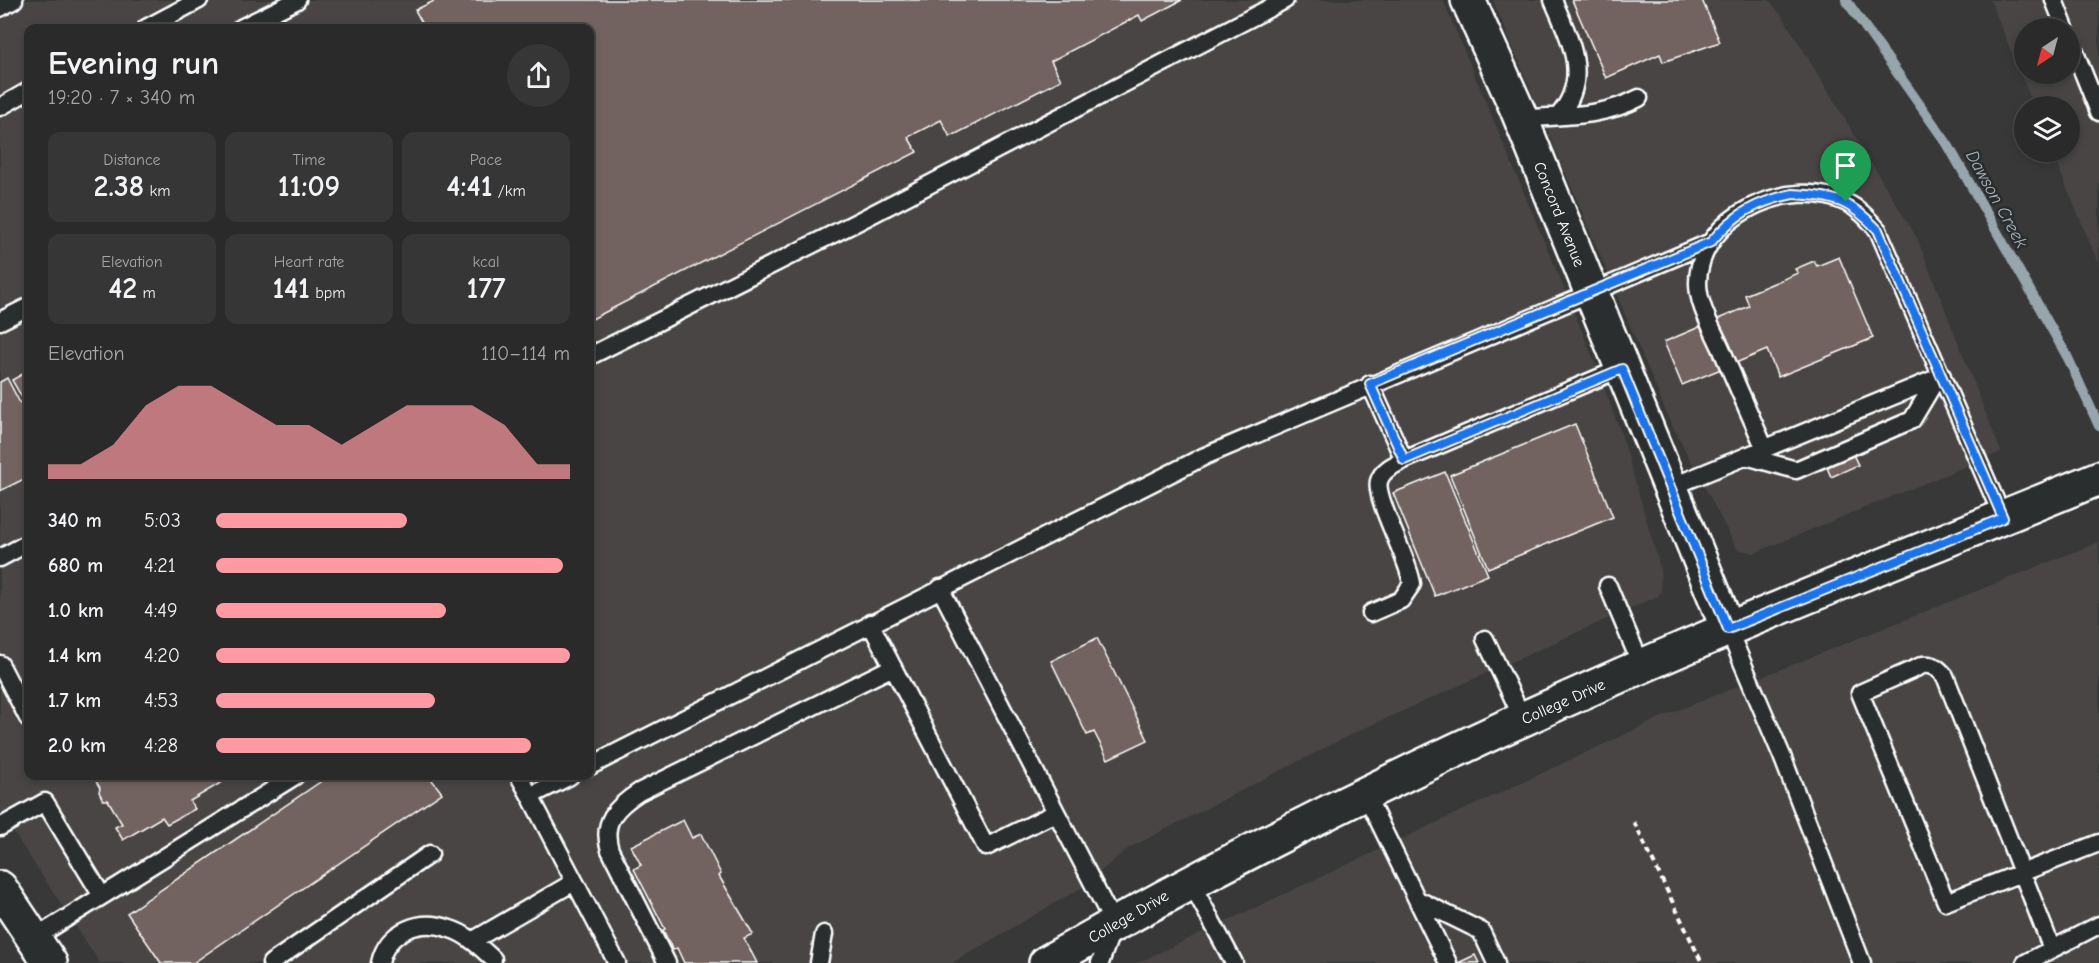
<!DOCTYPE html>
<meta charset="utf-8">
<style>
:root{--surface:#2a2a2a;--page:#363636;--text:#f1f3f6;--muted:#a5a7a8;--line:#464647;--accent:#ff9aa2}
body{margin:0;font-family:"Comic Neue",sans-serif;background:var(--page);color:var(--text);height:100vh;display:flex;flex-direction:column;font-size:22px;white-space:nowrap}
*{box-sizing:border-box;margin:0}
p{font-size:20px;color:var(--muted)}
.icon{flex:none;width:33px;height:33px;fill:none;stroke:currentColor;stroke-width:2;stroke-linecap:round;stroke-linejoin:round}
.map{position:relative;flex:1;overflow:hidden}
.details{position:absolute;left:24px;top:24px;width:570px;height:756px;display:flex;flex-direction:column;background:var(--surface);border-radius:12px;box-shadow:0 3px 9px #0003,0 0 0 2px var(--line)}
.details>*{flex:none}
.needle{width:39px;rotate:216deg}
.fabs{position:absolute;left:2014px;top:18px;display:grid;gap:12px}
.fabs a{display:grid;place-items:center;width:66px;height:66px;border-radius:50%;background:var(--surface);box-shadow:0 3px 9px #0003,0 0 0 2px var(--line);font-size:30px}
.pin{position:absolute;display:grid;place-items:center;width:51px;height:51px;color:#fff;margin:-62px -26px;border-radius:50% 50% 50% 0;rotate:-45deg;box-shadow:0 0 6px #0007}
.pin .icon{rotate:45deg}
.round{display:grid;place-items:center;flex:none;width:63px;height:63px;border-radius:32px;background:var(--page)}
.head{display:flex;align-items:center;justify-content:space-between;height:102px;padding:0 24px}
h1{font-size:33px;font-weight:600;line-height:45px}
.figures{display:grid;grid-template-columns:repeat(3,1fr);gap:9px;height:102px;padding:6px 24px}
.figures div{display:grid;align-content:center;border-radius:12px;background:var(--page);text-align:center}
.figures b{font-size:30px;font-weight:600}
.figures small{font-size:16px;font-weight:400}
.figures p{font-size:16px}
.chart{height:168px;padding:12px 24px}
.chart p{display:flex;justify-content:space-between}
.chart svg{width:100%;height:108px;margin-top:6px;fill:var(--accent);opacity:.7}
ul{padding:0 24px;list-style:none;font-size:20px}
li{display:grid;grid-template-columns:96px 72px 1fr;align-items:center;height:45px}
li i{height:15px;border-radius:8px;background:var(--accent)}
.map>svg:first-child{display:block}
.built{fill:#494544;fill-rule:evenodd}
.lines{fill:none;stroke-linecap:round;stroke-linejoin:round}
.stream{stroke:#96a6ac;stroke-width:10}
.building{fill:#726460;stroke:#fff;stroke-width:1.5}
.lane-casing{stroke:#fff;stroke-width:21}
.street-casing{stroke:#fff;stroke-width:38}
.secondary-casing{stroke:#fff;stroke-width:38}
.path{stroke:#fff;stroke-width:4;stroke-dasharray:6 4.5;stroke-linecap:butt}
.lane{stroke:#2a2d2e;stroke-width:16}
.street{stroke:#2a2d2e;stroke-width:33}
.secondary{stroke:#2a2d2e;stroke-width:33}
.route-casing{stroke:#fff;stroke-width:12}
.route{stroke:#1a73e8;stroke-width:8}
.labels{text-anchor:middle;stroke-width:5;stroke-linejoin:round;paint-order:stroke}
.street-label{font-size:16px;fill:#fff;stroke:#2a2d2e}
.water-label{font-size:18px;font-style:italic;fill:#a8b4ba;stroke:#2a2d2e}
</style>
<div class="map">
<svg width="2099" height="963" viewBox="0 0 2099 963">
<rect width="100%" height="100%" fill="#383838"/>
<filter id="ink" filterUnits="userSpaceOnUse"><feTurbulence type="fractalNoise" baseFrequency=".0167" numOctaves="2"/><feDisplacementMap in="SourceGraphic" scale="12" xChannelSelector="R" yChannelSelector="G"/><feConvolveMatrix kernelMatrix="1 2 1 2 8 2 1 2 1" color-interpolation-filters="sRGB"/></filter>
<g filter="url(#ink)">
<path class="built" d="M0,0H1443L1592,355L1623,439L1660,567L1661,592L1658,596L1629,609L1356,732L1127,849L1081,888L952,963H100L0,812ZM28,28H590V776H28Z
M1493,0H1769L1783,17L1917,238L2001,452L1754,553L1737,549L1669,419Z
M1990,0H2099V265L2052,152H2070V106H2034ZM2025,28H2070V74H2025Z
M2099,542V963H1137L1664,716Z"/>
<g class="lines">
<path class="stream" d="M1846,0L1948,145L2068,358L2099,426"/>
</g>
<path class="building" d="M436,0H1182L1142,21L1139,15L1051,61L1061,80L950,137L941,120L908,137L917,152L590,320V28H425L415,10Z
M1572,0H1702L1720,42L1663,62L1660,54L1606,78Z
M1839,257L1873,338L1778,377L1767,350L1682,385L1664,342L1749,306L1745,295L1798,273L1795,269L1814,261L1817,266Z
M28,371V477L0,491V382L7,378L20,403L24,401L12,380Z
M1575,424L1613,517L1488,568L1450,475Z
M1850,448L1858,465L1831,477L1824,460Z
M1445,472L1488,575L1435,596L1393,493Z
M1097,638L1148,740L1108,759L1094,732L1087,735L1051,661Z
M93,776H221L224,781L190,801L195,809L167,824L162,817L123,840L115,827L122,824L108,800H103L99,792L100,788Z
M329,776H429L442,793L193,963H161L127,913Z
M683,820L692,838L701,834L721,874L719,876L753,934L744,938L757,963H684L677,948L673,950L663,930L665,929L634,869L641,865L631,846Z
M1475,955L1479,963H1458Z"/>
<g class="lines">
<g class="lane-casing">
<path id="lane" d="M1553,0C1570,40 1591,78 1559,115
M2054,0L2065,28
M0,8L14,0
M146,28L199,0
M241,28L297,0
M2070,40L2099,112
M0,107L28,91
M1521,119C1562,115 1601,118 1639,98
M0,321L28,307
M590,356L859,221L1285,0
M1370,384L1404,460
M1765,449C1750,415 1735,381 1721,348C1712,328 1698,305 1698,283C1698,216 1791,174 1847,203C1860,209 1869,220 1878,230L2003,518
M1746,456L1796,470L1912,420L1937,378
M1671,487L1942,376
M0,558L28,543
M1608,586L1642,667
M940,588L1114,924L1100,963
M1371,613L1401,600L1412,584C1409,559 1374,499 1379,481C1382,470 1394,465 1404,460L1622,368
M870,623L986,847L1055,813
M1728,629L1782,756L1862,963
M1485,639L1523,719
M0,664L28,718
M590,766L1205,456L1711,242
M519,776L530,796
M570,776L530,796L617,963
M1365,793L1448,963
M0,827L45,802L102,896
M1190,881L1234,963
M1418,900L1481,931L1496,963
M33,939L295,776
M472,941L574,882
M2052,949L1945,676C1938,668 1934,664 1923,665L1860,693L1946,902L2099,843
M271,963L430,854
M380,963C387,930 421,918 450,929C467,934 480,947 493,959
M667,963L610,850C601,822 616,807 639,792L893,667
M819,963L824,934
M2025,963L2099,925"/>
</g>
<g class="street-casing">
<path id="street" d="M1468,0L1517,109L1728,629
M0,888L50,963"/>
</g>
<g class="secondary-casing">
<path id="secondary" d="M1046,963C1265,837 1493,728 1726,630C1850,578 1975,529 2099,478"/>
</g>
<path class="path" d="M1634,822L1702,963"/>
<use href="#lane" class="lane"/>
<use href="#street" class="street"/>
<use href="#secondary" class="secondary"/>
</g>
</g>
<g class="lines" filter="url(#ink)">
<g class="route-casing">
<path id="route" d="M1793,194C1833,196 1850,200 1878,230L2003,518L1728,629L1622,369L1404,460L1370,384L1711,242C1734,214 1758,201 1793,194Z"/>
</g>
<use href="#route" class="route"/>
</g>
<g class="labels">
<g class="street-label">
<text transform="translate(1560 214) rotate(68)" y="6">Concord Avenue</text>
<text transform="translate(1563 701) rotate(-24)" y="6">College Drive</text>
<text transform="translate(1128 916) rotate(-30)" y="6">College Drive</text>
</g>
<g class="water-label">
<text transform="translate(1997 199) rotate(61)" y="6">Dawson Creek</text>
</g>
</g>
</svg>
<div class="fabs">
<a><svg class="needle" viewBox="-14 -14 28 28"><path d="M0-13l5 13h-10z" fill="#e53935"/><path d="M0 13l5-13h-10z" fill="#a5a7a8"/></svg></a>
<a><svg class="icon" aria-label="layers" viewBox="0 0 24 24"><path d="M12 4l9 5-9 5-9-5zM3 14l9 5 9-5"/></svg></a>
</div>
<div class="pin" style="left:1846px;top:202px;background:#1e9e55"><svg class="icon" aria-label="arrive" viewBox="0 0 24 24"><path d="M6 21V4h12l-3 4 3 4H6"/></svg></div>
<section class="details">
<div class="head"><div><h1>Evening run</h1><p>19:20 · 7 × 340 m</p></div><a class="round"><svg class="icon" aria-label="share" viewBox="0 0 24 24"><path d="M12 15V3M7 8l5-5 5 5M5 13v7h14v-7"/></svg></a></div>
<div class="figures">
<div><p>Distance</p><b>2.38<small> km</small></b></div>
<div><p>Time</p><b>11:09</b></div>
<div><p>Pace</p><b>4:41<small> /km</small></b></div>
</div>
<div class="figures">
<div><p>Elevation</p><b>42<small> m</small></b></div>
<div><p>Heart rate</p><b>141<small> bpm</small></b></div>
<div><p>kcal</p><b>177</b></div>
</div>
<div class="chart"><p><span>Elevation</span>110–114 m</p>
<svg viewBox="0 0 160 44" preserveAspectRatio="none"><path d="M0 44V38L10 38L20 30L30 14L40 6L50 6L60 14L70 22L80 22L90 30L100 22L110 14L120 14L130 14L140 22L150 38L160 38V44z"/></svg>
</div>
<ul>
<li><b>340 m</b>5:03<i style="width:54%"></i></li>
<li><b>680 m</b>4:21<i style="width:98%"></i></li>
<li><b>1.0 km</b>4:49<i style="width:65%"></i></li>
<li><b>1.4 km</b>4:20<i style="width:100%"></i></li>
<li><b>1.7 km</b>4:53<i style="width:62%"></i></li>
<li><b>2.0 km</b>4:28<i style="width:89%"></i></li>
</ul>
</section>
</div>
